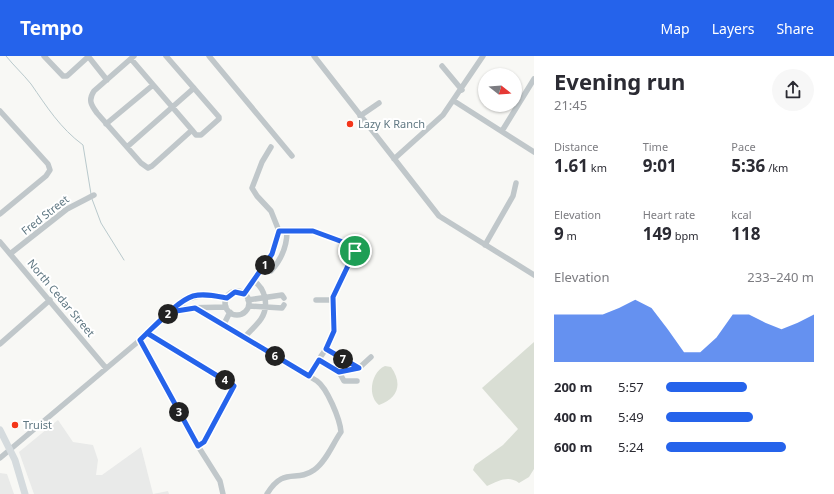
<!DOCTYPE html>
<meta charset="utf-8">
<style>
:root{--surface:#fff;--page:#f7f7f7;--text:#2b2b33;--muted:#7c7c81;--accent:#2563eb}
body{margin:0;font-family:"Noto Sans",sans-serif;background:var(--page);color:var(--text);height:100vh;display:flex;flex-direction:column;font-size:15px;white-space:nowrap}
*{box-sizing:border-box;margin:0}
p{font-size:13px;color:var(--muted)}
.icon{flex:none;width:22px;height:22px;fill:none;stroke:currentColor;stroke-width:2;stroke-linecap:round;stroke-linejoin:round}
.map{position:relative;flex:1;overflow:hidden}
.drawer{display:flex;flex-direction:column;background:var(--surface);width:300px}
.drawer>*{flex:none}
.needle{width:26px;rotate:107deg}
.fabs{position:absolute;left:478px;top:12px;display:grid;gap:8px}
.fabs a{display:grid;place-items:center;width:44px;height:44px;border-radius:50%;background:var(--surface);box-shadow:0 1px 3px #0004;font-size:20px}
.pin{position:absolute;display:grid;place-items:center;width:34px;height:34px;color:#fff;margin:-17px;border:2px solid #fff;border-radius:50%;box-shadow:0 1px 4px #0007}
.km{position:absolute;width:20px;height:20px;margin:-10px;border-radius:50%;background:#222;color:#fff;font-size:11px;line-height:20px;text-align:center}
.round{display:grid;place-items:center;flex:none;width:42px;height:42px;border-radius:21px;background:var(--page)}
.summary{display:flex;align-items:center;justify-content:space-between;height:68px;padding:0 20px}
h1{font-size:22px;font-weight:700;line-height:30px}
.metrics{display:grid;grid-template-columns:repeat(3,1fr);gap:6px;height:68px;padding:4px 20px}
.metrics div{display:grid;align-content:center}
.metrics b{font-size:17px;font-weight:700}
.metrics small{font-size:11px;font-weight:400}
.metrics p{font-size:11px}
.chart{height:112px;padding:8px 20px}
.chart p{display:flex;justify-content:space-between}
.chart svg{width:100%;height:72px;margin-top:4px;fill:var(--accent);opacity:.7}
ul{padding:0 20px;list-style:none;font-size:13px}
li{display:grid;grid-template-columns:64px 48px 1fr;align-items:center;height:30px}
li i{height:10px;border-radius:5px;background:var(--accent)}
header{display:flex;align-items:center;gap:24px;box-sizing:border-box;height:56px;padding:0 20px;background:var(--accent);color:#fff}
header strong{font-size:19px}
nav{display:flex;gap:22px;margin-inline-start:auto;font-size:14px}
main{display:flex;flex:1;min-height:0}
.map>svg:first-child{display:block}
.built{fill:#e9eae9}
.green{fill:#d9ded4}
.lines{fill:none;stroke-linecap:round;stroke-linejoin:round}
.stream{stroke:#b9c9cc;stroke-width:1}
.minor{stroke:#c0c7ca;stroke-width:5.5}
.major{stroke:#d5dbde;stroke-width:7}
.route-casing{stroke:#fff;stroke-width:8}
.route{stroke:#2563eb;stroke-width:5}
.poi-dot{fill:#f4361a;stroke:#fff;stroke-width:1.5}
.labels{text-anchor:middle;stroke-width:4;stroke-linejoin:round;paint-order:stroke}
.poi-label{font-size:11px;fill:#607883;stroke:#fff;text-anchor:start}
.street-label{font-size:11px;fill:#607883;stroke:#fff}
</style>
<header>
<strong>Tempo</strong>
<nav><a>Map</a><a>Layers</a><a>Share</a></nav>
</header>
<main>
<div class="map">
<svg width="534" height="438" viewBox="0 0 534 438">
<rect width="100%" height="100%" fill="#f8f8f5"/>
<path class="built" d="M58,364L73,386L93,389L98,404L96,419H102L141,391L153,438L168,435L169,438H34L19,396Z
M0,417L7,418L14,438H0Z"/>
<path class="green" d="M534,286V413L529,421L519,427C508,419 499,425 487,430L473,414L475,409L503,389L518,373L482,332Z
M385,310L391,311C403,328 398,342 379,349C367,340 371,316 385,310Z"/>
<g class="lines">
<path class="stream" d="M6,0C14,10 23,18 31,28C47,51 60,72 83,89L91,138
M92,143L101,167L124,204"/>
<path class="minor" d="M44,0L63,20H67L89,0
M88,0L107,24
M134,0L94,35C88,44 91,49 97,57L141,107L148,112L152,110L192,74
M209,0L292,100
M314,0L439,160L534,219
M131,3L192,74L196,79H201L219,63V61L166,0
M442,10L462,34
M454,45L534,96
M0,55L48,108L50,114L46,120L0,158
M360,60L379,47
M106,68L153,29
M502,75L534,23
M127,91L194,32
M271,91L262,106L252,132L257,140L271,155L279,175
M394,103L443,59L483,0
M0,186L106,312
M485,189L513,140L516,127
M10,198L67,153L94,139
M263,213L271,215C281,204 287,190 287,175
M225 247a12 12 0 1 1 24 0a12 12 0 1 1-24 0Z
M244,238L272,198L279,175H313L351,189L354,192L355,199L333,241L334,275L326,293
M248,244L282,239L284,242
M316,244H333
M249,250L282,252L284,249
M195,251L317,325C327,332 340,363 341,376C333,387 326,406 314,414C296,427 284,410 267,438
M171,256L184,252L226,251
M223,270L230,256
M147,277L234,330L204,386L198,390
M244,282C249,276 257,269 261,263C269,251 266,233 254,225
M140,284L191,379L220,425L223,438
M0,288L50,244
M319,303L326,293L359,312
M339,316L359,312L371,301
M309,320L319,303L339,316L344,325H357
M0,402L140,284L183,244L203,239L227,242"/>
<path class="major" d="M0,374L15,404L25,438"/>
</g>
<g class="lines">
<g class="route-casing">
<path id="route" d="M355,195L351,189L313,175H279L272,198L244,238L235,236L227,242C216,240 204,237 193,240C177,245 153,272 140,284L198,390L204,386L234,330L147,277L170,256L195,252L309,320L319,304L339,316L359,312L326,293L334,275L333,241L355,195"/>
</g>
<use href="#route" class="route"/>
</g>
<g class="poi-dot">
<circle cx="350" cy="68" r="4"/>
<circle cx="15" cy="369" r="4"/>
</g>
<g class="labels">
<g class="poi-label">
<text x="358" y="72">Lazy K Ranch</text>
<text x="23" y="373">Truist</text>
</g>
<g class="street-label">
<text transform="translate(45 159) rotate(-38)" y="4">Fred Street</text>
<text transform="translate(61 242) rotate(50)" y="4">North Cedar Street</text>
</g>
</g>
</svg>
<div class="fabs">
<a><svg class="needle" viewBox="-14 -14 28 28"><path d="M0-13l5 13h-10z" fill="#e53935"/><path d="M0 13l5-13h-10z" fill="#7c7c81"/></svg></a>
</div>
<div class="pin" style="left:355px;top:195px;background:#1e9e55"><svg class="icon" aria-label="arrive" viewBox="0 0 24 24"><path d="M6 21V4h12l-3 4 3 4H6"/></svg></div>
<b class="km" style="left:265px;top:209px">1</b>
<b class="km" style="left:168px;top:258px">2</b>
<b class="km" style="left:179px;top:356px">3</b>
<b class="km" style="left:225px;top:324px">4</b>
<b class="km" style="left:275px;top:300px">6</b>
<b class="km" style="left:343px;top:303px">7</b>
</div>
<section class="drawer">
<div class="summary"><div><h1>Evening run</h1><p>21:45</p></div><a class="round"><svg class="icon" aria-label="share" viewBox="0 0 24 24"><path d="M12 15V3M7 8l5-5 5 5M5 13v7h14v-7"/></svg></a></div>
<div class="metrics">
<div><p>Distance</p><b>1.61<small> km</small></b></div>
<div><p>Time</p><b>9:01</b></div>
<div><p>Pace</p><b>5:36<small> /km</small></b></div>
</div>
<div class="metrics">
<div><p>Elevation</p><b>9<small> m</small></b></div>
<div><p>Heart rate</p><b>149<small> bpm</small></b></div>
<div><p>kcal</p><b>118</b></div>
</div>
<div class="chart"><p><span>Elevation</span>233–240 m</p>
<svg viewBox="0 0 160 44" preserveAspectRatio="none"><path d="M0 44V15L10 15L20 15L30 15L40 11L50 6L60 11L70 24L80 38L90 38L100 29L110 15L120 15L130 20L140 24L150 20L160 15V44z"/></svg>
</div>
<ul>
<li><b>200 m</b>5:57<i style="width:55%"></i></li>
<li><b>400 m</b>5:49<i style="width:59%"></i></li>
<li><b>600 m</b>5:24<i style="width:81%"></i></li>
</ul>
</section>
</main>
